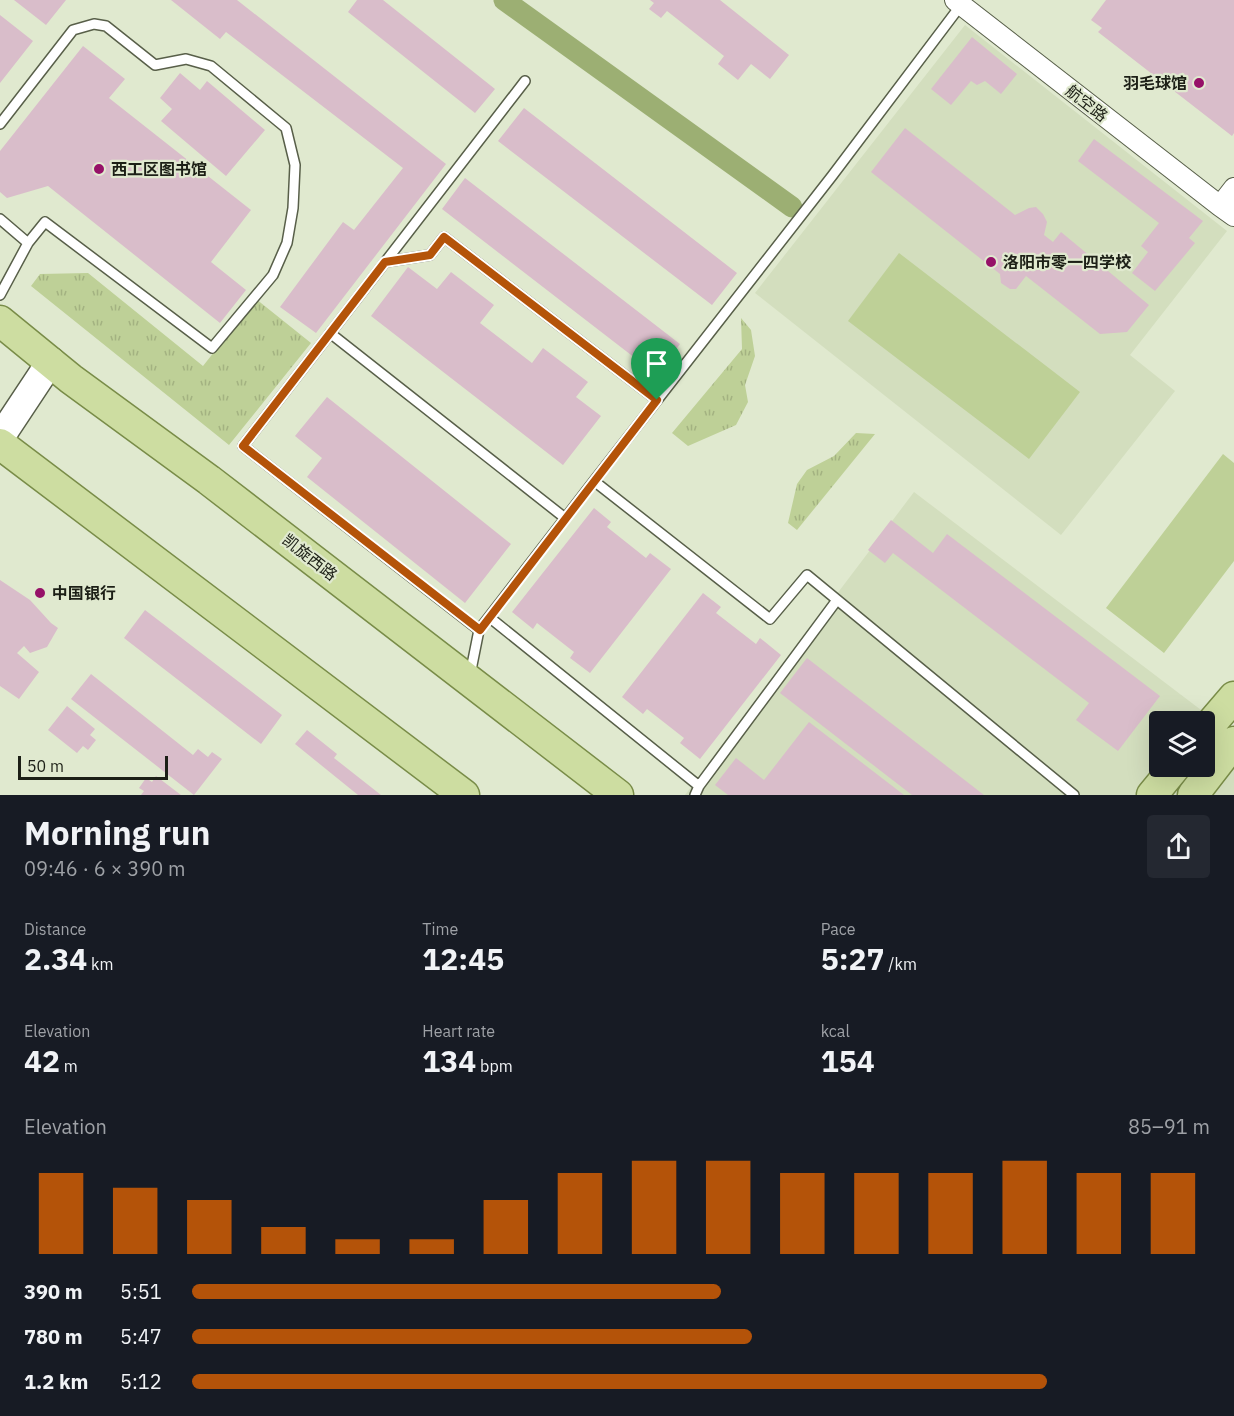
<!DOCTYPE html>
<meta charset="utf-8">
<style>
:root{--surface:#171b24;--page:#242831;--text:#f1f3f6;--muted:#9ea1a6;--accent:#b45309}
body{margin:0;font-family:"IBM Plex Sans","Noto Sans SC",sans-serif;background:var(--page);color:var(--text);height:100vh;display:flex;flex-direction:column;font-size:22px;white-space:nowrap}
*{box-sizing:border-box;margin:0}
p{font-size:20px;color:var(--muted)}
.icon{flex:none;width:33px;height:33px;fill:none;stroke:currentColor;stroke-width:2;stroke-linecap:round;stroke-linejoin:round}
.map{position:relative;height:795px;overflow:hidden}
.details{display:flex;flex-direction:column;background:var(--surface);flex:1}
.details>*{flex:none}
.tools{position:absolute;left:1149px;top:711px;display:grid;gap:12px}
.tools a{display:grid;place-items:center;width:66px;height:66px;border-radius:6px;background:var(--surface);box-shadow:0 6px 24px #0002;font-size:30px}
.scale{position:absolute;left:18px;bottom:15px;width:150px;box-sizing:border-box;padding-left:6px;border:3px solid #1c1f16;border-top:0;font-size:16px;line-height:21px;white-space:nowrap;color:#1c1f16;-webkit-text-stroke:4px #e0e9cf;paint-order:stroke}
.pin{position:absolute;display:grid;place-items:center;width:51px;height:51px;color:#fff;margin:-62px -26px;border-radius:50% 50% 50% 0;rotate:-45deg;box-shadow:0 0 6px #0007}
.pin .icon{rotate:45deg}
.round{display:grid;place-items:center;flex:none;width:63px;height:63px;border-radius:6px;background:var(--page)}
.overview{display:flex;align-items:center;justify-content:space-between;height:102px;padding:0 24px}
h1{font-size:33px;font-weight:800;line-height:45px}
.stats{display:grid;grid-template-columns:repeat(3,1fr);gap:9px;height:102px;padding:6px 24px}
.stats div{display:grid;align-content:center}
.stats b{font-size:30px;font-weight:800}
.stats small{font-size:16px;font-weight:400}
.stats p{font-size:16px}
.chart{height:168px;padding:12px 24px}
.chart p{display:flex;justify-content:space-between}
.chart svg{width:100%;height:108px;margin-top:6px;stroke:var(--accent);stroke-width:6}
ul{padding:0 24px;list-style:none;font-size:20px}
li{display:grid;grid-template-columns:96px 72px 1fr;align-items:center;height:45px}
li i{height:15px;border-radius:8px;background:var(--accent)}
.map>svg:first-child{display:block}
.built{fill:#d3debe;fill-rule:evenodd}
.grass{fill:url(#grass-tufts)}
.pitch{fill:#bed097}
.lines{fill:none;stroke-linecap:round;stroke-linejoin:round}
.canal{stroke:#9caf73;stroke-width:21}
.building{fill:#d9bdca}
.lane-casing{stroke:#585f49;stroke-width:12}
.street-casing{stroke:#585f49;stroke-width:22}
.secondary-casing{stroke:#585f49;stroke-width:30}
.primary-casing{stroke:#798c48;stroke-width:33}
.lane{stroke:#fff;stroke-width:9}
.street{stroke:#fff;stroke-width:20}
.secondary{stroke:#fff;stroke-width:27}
.primary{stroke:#cddda1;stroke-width:30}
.route-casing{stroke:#fff;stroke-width:12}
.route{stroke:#b45309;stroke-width:8}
.poi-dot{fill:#961168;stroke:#e0e9cf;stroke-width:2}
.labels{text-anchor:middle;stroke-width:4.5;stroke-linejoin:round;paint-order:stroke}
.poi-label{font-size:16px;font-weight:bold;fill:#1c1f16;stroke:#e0e9cf;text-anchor:start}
.street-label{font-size:16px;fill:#1c1f16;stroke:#e0e9cf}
</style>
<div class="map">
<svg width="1234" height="795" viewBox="0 0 1234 795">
<defs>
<pattern id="grass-tufts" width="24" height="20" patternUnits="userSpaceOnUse" patternTransform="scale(1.5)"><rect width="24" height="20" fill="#bed097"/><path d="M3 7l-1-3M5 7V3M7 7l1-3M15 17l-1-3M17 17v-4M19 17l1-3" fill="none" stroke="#a3b281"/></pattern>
</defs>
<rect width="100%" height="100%" fill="#e0e9cf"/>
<path class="built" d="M965,25L1227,231L1130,355L1175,391L1061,535L755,293Z
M914,492L1234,735V795H685ZM1160,722H1204V766H1160Z"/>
<path class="grass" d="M88,273L203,366L256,299L311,343L229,445L31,286L40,274Z
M741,318L751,330L755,356L745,385L748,402L736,425L688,446L672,433L742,349Z
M856,433L875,434L797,530L788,523L797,484L807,470L834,456Z"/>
<path class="pitch" d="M899,253L1080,392L1029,459L848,321Z
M1223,454L1234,463V561L1164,653L1106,608Z"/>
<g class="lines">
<path class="canal" d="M504,0L792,207"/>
</g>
<path class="building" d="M14,0H66L46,25Z
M171,0H237L446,164L316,333L280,307L343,222L354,230L403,168L226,32L220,39Z
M357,0H383L495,89L475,113L348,12Z
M650,0H720L789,55L770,79L751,64L738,80L718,64L724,56L667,11L661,18L649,9L654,3Z
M1106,0H1234V133L1232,136L1098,32L1102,28L1091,20Z
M0,15L33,41L0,83Z
M972,37L1017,74L1001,94L985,81L977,85L971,81L951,105L931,89Z
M83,46L125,79L109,98L251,210L211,262L246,290L220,323L48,186L7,198L0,192V151Z
M180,73L200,90L207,81L265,130L226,176L161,121L172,109L160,98Z
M524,108L737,273L712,305L498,141Z
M905,128L1015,215L1029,208L1036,207L1043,214L1047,222L1044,235L1053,242L1061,232L1149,305L1127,332L1100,334L1026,276L1016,289H1010L1001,283L1000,274L871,172Z
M1094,139L1203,221L1189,238L1195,243L1155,291L1132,273L1148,252L1141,246L1159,223L1078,161Z
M465,178L680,344L657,375L442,209Z
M408,267L437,289L451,272L494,305L480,323L532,363L543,348L588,382L576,397L601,416L563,465L371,316Z
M327,397L511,544L465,603L307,477L322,458L295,436Z
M594,508L611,522L607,527L646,558L650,553L671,569L590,673L570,658L574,652L537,623L533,629L512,612Z
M891,520L933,553L947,534L1160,696L1118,751L1076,720L1089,703L893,553L885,563L868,550Z
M0,580L30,600L51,623L58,628L47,647L30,653L24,646L17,653L39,672L19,699L0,686Z
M703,593L721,607L716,613L756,644L760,638L781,655L700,759L680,743L684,738L647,709L643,714L622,697Z
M145,610L282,715L261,744L124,638Z
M807,658L984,795H912L780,693Z
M91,674L193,755L198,749L208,757L212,752L222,759L194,795L71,699Z
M67,706L95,729L90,735L96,740L88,750L83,746L77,753L48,730Z
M809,722L904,795H728L715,785L736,758L764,780Z
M307,730L337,754L334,758L381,795H358L295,744Z
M156,776L181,795H141L144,791L139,788L146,778L152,782Z"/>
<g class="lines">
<g class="lane-casing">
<path id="lane" d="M0,124L73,30L94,24L106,26L155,65L186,59L211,66L286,128L295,165L293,208L287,243L273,275L212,348L45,222L28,243L0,295
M0,219L28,243
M385,262L430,255L444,237L657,400
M330,333L565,518
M594,481L832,176L961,5
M489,617L699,786
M479,630L243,446L525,81
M470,675L479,630L594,481L770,619L807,575L1074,795
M695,795L699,786L837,600"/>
</g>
<g class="street-casing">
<path id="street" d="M955,0L1220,206
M1234,188L1220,206L1234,216"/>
</g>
<g class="secondary-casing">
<path id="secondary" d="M0,438L51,361"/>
</g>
<g class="primary-casing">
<path id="primary" d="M0,321L71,379L209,480L618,795
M0,444L464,795
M1204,732L1234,697
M1152,795L1176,766
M1193,795L1234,742"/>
</g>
<use href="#lane" class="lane"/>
<use href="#street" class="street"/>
<use href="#secondary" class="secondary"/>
<use href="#primary" class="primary"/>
</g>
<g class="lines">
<g class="route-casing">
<path id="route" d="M444,237L657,400L480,630L243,446L385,262L430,255Z"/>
</g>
<use href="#route" class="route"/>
</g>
<g class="poi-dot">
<circle cx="1199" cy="83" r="6"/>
<circle cx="99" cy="169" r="6"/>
<circle cx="991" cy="262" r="6"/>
<circle cx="40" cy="593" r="6"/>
</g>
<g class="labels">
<g class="poi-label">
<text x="1187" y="89" text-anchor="end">羽毛球馆</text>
<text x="111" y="175">西工区图书馆</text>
<text x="1003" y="268">洛阳市零一四学校</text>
<text x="52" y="599">中国银行</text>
</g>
<g class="street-label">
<text transform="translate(1087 103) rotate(38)" y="6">航空路</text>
<text transform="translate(310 557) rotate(38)" y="6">凯旋西路</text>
</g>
</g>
</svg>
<div class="tools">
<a><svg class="icon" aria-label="layers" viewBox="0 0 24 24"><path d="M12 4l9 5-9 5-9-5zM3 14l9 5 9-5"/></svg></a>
</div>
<div class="scale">50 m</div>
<div class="pin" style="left:657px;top:400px;background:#1e9e55"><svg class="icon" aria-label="arrive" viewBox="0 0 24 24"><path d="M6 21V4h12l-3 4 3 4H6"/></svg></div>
</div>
<section class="details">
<div class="overview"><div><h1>Morning run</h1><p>09:46 · 6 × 390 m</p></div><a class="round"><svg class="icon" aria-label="share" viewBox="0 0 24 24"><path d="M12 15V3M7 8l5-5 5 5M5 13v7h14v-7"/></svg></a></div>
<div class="stats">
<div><p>Distance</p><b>2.34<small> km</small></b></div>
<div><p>Time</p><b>12:45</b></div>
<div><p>Pace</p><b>5:27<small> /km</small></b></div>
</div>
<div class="stats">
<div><p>Elevation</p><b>42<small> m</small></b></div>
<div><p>Heart rate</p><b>134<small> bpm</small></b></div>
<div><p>kcal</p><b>154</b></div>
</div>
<div class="chart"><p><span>Elevation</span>85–91 m</p>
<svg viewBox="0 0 160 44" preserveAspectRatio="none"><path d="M5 44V11M15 44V17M25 44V22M35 44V33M45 44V38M55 44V38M65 44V22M75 44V11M85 44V6M95 44V6M105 44V11M115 44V11M125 44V11M135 44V6M145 44V11M155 44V11"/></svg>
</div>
<ul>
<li><b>390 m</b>5:51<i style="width:52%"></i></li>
<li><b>780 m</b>5:47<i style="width:55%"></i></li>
<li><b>1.2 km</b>5:12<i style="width:84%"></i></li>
</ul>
</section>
